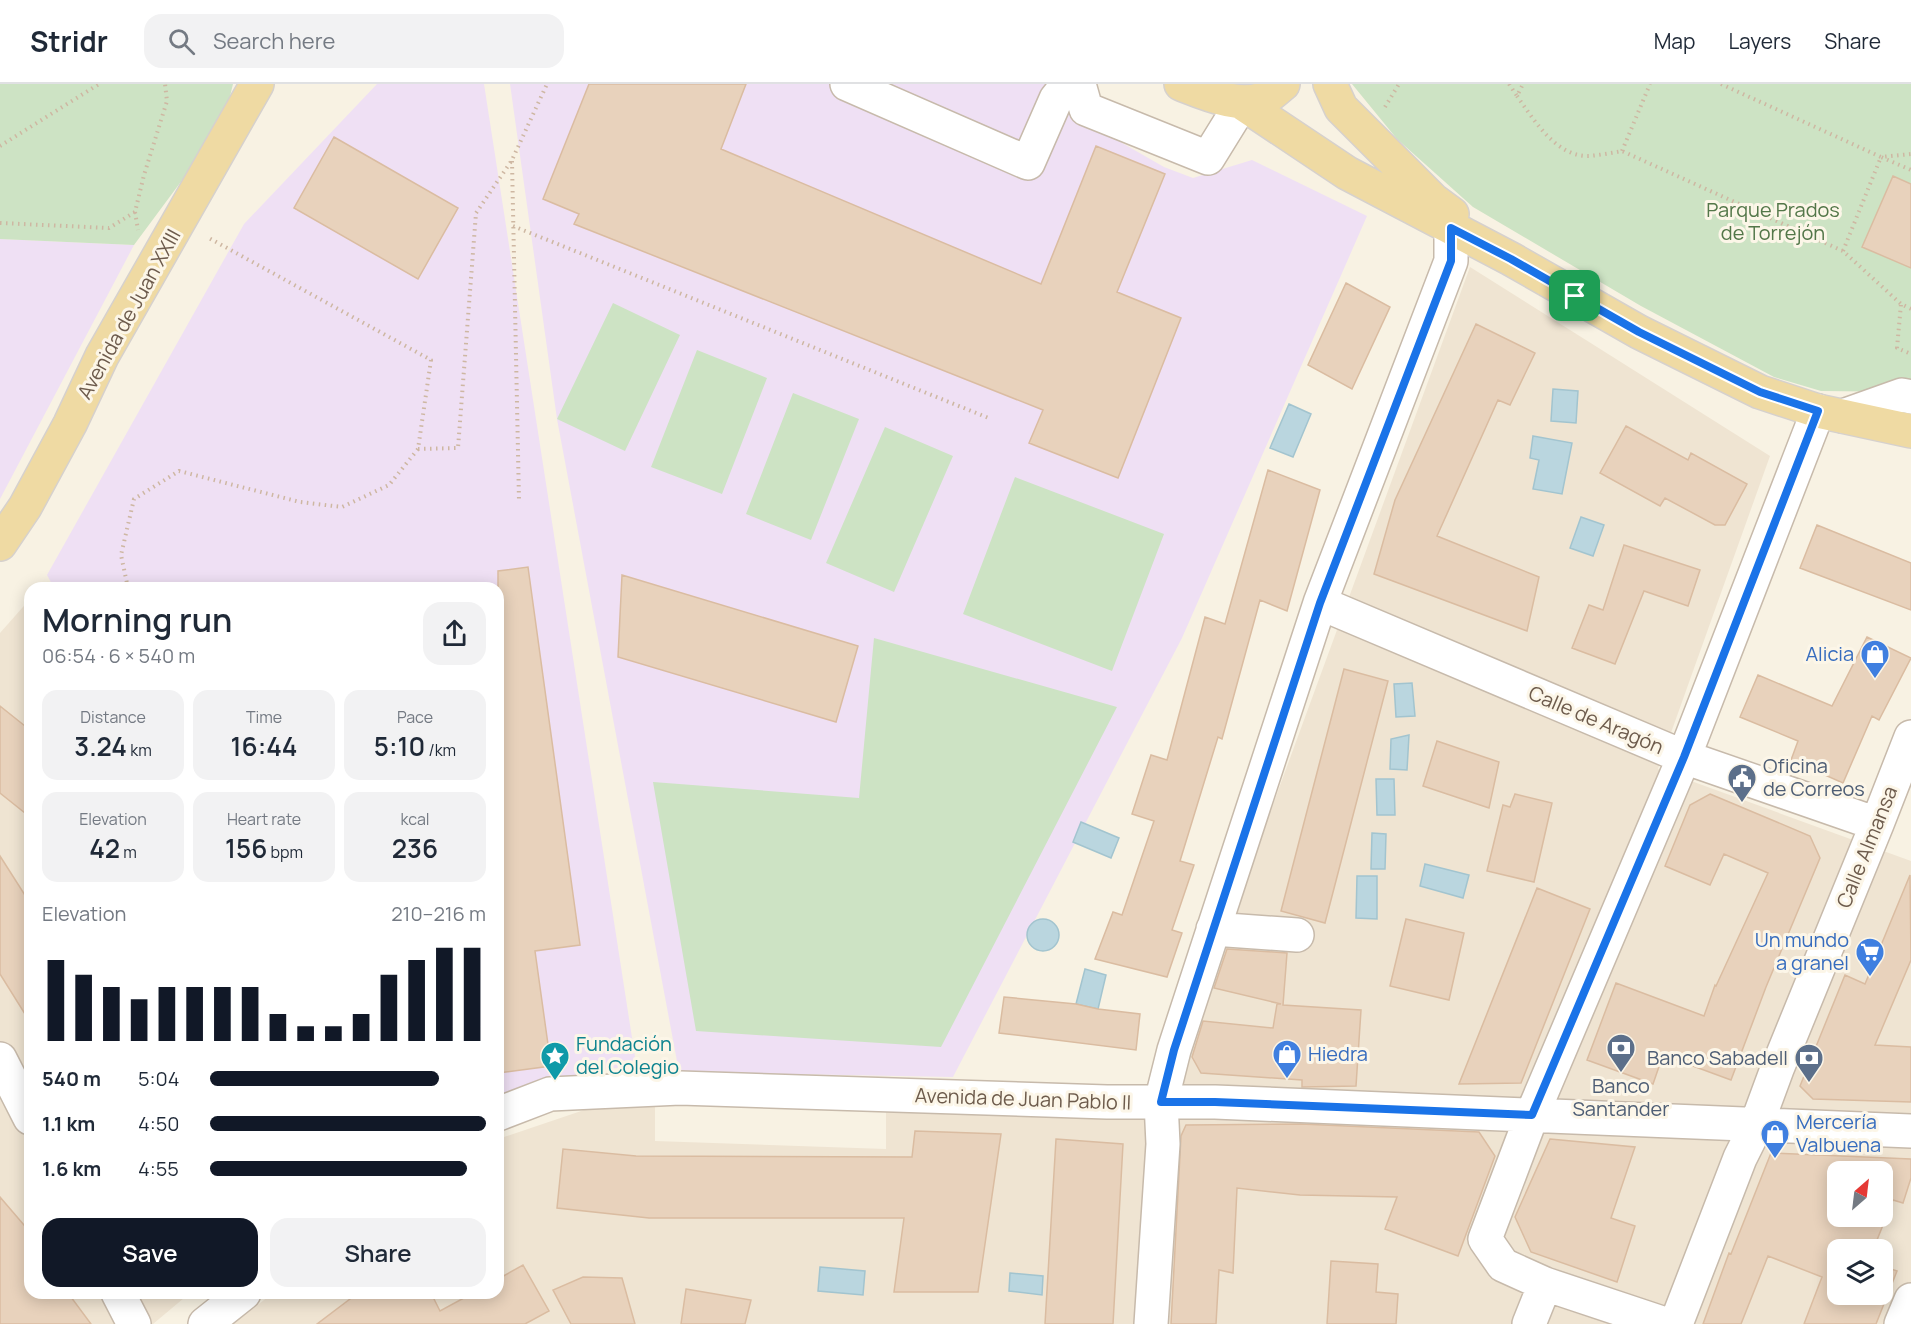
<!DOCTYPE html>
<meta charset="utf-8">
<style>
:root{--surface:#fff;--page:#f2f2f3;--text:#1f2937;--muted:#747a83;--line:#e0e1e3;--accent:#111827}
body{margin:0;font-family:Manrope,sans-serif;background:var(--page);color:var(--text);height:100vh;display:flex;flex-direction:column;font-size:22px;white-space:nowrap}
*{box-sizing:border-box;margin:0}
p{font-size:20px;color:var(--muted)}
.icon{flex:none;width:33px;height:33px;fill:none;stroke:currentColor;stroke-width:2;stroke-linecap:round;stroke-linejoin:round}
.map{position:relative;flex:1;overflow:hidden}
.drawer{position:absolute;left:24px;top:498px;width:480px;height:717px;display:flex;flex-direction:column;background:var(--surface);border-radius:18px;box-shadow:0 3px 15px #0003}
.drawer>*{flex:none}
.needle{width:39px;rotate:28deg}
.buttons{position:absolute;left:1827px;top:1077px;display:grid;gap:12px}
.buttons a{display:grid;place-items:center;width:66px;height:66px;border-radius:12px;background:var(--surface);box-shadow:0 3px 15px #0003;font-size:30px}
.pin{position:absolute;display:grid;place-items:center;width:51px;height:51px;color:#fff;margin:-26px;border-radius:12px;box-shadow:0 3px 9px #0006}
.round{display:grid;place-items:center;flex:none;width:63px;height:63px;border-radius:18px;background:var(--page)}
.overview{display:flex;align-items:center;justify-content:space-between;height:102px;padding:0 18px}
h1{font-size:33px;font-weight:600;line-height:45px}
.stats{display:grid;grid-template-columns:repeat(3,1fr);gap:9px;height:102px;padding:6px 18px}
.stats div{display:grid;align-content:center;border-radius:15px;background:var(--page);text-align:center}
.stats b{font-size:26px;font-weight:600}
.stats small{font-size:16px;font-weight:400}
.stats p{font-size:16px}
.chart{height:168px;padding:12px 18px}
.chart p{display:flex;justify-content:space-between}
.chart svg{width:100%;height:108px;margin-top:6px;stroke:var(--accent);stroke-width:6}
.action{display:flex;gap:12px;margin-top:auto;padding:12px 18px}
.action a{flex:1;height:69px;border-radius:18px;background:var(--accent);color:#fff;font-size:24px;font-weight:600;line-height:69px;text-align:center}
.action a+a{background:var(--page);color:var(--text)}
ul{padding:0 18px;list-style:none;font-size:20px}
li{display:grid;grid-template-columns:96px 72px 1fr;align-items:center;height:45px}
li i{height:15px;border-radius:8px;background:var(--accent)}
header{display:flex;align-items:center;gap:36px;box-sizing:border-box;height:84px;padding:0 30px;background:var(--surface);border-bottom:2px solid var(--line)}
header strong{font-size:28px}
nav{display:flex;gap:33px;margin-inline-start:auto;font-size:21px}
.search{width:420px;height:54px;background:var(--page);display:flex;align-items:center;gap:15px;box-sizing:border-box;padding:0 21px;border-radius:18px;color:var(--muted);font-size:22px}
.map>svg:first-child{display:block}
.residential{fill:#efe4d2;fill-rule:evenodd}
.education{fill:#efe0f4}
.green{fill:#cde3c4}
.water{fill:#bad6df;stroke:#a2c4cf;stroke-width:1.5}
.building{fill:#e8d2bc;stroke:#dabca1;stroke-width:1.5;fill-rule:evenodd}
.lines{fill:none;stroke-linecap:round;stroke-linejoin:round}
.minor-casing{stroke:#c7baab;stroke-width:36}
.major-casing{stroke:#d6d1cd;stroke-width:36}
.path{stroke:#ceb7a2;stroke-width:4;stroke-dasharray:1.5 4.5;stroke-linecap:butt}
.minor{stroke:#fff;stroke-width:33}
.major{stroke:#efdaa3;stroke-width:33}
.route-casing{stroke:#fff;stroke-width:12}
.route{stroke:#1a73e8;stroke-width:8}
.labels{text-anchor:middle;stroke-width:6;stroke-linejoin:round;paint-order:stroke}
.park-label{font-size:20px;fill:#537749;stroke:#fcf6e8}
.street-label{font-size:20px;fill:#6d5b4c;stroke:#fcf6e8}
.shop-label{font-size:20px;fill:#366cbe;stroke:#fcf6e8;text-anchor:end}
.service-label{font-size:20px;fill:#4e5e75;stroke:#fcf6e8;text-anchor:start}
.culture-label{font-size:20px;fill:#0d838f;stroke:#fcf6e8;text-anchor:start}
</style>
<header>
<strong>Stridr</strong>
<div class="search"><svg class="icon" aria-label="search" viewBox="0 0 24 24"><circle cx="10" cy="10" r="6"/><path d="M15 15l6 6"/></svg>Search here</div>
<nav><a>Map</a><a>Layers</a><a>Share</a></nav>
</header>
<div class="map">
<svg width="1911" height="1240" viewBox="0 0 1911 1240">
<rect width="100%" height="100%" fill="#f8f2e3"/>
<path class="residential" d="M1470,183L1770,372L1658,685L1911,777V1240H233L273,1209H498V1055L593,1023H655V1057L886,1065V1028L1160,1029ZM1838,1088H1882V1132H1838ZM1838,1166H1882V1210H1838Z
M30,515V1209H190L153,1240H0V549Z"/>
<path class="education" d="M377,0H484L635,973L633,982L590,987L498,1015V504H54L47,491L244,140Z
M510,0H1079L1089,40L1164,83L1193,94L1252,76L1367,132L1182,554L953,993L679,988L557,335Z
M0,155L134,161L0,415Z"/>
<path class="green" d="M0,0H233L223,41L134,161L0,155Z
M1352,0H1911V308L1821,307L1774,293L1641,222L1473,123L1397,55Z
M613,219L680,251L625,367L557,335Z
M697,266L767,294L722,410L651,383Z
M793,309L859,335L811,456L746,430Z
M885,343L953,372L894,508L826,479Z
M1015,393L1164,450L1112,587L963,530Z
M874,554L1117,623L941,963L696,947L653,698L859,714Z"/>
<path class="water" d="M1553,305L1578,307L1576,339L1551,337Z
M1289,320L1311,330L1293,373L1270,364Z
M1533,352L1572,359L1562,410L1533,405L1539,376L1530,374Z
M1581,433L1604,441L1593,472L1570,464Z
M1412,599L1415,632L1396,633L1394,600Z
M1409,651L1407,686L1390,685L1391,655Z
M1376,695H1394L1395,731H1377Z
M1081,738L1119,754L1111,774L1073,758Z
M1372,749L1386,750L1385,785H1371Z
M1425,780L1469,791L1463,814L1420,802Z
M1357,792H1377V835L1356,834Z
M1027 851a16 16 0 1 1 32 0a16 16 0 1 1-32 0Z
M1085,885L1106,891L1098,925L1076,920Z
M820,1183L865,1187L863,1211L818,1207Z
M1010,1189L1043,1192L1042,1211L1009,1207Z"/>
<path class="building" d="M589,0H746L721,65L1041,200L1096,62L1165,90L1117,208L1181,234L1118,394L1029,359L1043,326L574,140L579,130L543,115Z
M334,53L458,124L418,195L294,124Z
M1893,92L1911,100V184L1862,163Z
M1346,199L1390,223L1352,305L1308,281Z
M1476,240L1535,269L1510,321L1498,316L1437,452L1539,493L1527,547L1374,490L1395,416Z
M1626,342L1688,376L1691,369L1747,400L1725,441H1715L1665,414L1660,422L1600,389Z
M1268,386L1320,406L1287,527L1260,516L1222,655L1218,653L1180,777L1194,781L1172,846L1182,849L1167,893L1095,875L1113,828L1122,831L1154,737L1132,730L1151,671L1167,676L1205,533L1225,540Z
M1817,441L1911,479V526L1800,484Z
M1624,461L1700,486L1688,522L1644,507L1615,580L1572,564L1589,521L1603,526Z
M528,483L580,861L535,867L551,982L498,989V487Z
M622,491L858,562L836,638L618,573Z
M1867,553L1911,574L1879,636L1872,632L1843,699L1791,676L1798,657L1740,633L1758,591L1832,622Z
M1344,585L1388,597L1325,839L1281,827Z
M0,622L30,646V733L0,709Z
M1437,657L1499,678L1489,724L1423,702Z
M1515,710L1552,719L1534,798L1487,787L1503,721L1510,723Z
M1710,710L1810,752L1820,774L1766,903L1731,996L1663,971L1653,1000L1587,976L1616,899L1704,932L1715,901L1716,902L1768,789L1724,770L1710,801L1665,782L1690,721Z
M0,772L30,819V938L0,890Z
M1910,791L1911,876L1875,961L1911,963V1018L1813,1015L1800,1002L1845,891L1865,900Z
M1537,804L1590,825L1521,999L1459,1000Z
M1406,835L1464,849L1449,916L1390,902Z
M1227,865L1287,869L1283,921L1361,926L1356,1002L1302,1003V996L1201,989L1192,973L1203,937L1273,944L1277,920H1281L1214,904Z
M1004,913L1076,920L1098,925L1140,930L1136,966L999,949Z
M1301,1040L1479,1048L1495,1072L1458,1172L1385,1145L1397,1113L1300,1111L1237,1104L1233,1189L1219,1186L1216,1240H1171L1181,1052L1186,1041Z
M915,1047L1001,1050L978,1208H894L904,1134H649L557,1124L563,1065L636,1072L912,1073Z
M1056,1055L1123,1060L1113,1240H1045Z
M1550,1055L1635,1063L1611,1134L1635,1142L1617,1198L1531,1168L1515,1133Z
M1771,1069L1911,1075V1094L1903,1119L1893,1116L1873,1166H1838V1210H1882V1182L1897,1187L1876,1240H1804L1822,1193L1768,1172L1741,1240H1703L1729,1169L1731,1170ZM1838,1088H1882V1132H1838Z
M0,1113L30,1148V1209H68L91,1240H0Z
M1331,1177L1378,1180L1376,1208L1398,1210L1396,1240H1327Z
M523,1181L549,1227L525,1240H317L358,1209H431L440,1227L473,1209H498V1195Z
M583,1193L622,1194L635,1240H571L553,1206Z
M686,1205L751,1216L745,1240H681Z"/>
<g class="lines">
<g class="minor-casing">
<path id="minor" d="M847,0L1028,79L1056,15L1068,0
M1079,0L1086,25L1208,74L1242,19
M1843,332L1902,311L1911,313
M1320,519L1684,673L1877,740
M1213,845L1297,851
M0,975L30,1034
M498,1030L550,1010L680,1004L1107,1018H1215L1911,1047
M118,1209L134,1240
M205,1240L244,1209
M1151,1240L1163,1060L1161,1018L1174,966L1320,519L1451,177V144
M1529,1240L1545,1200
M1665,1240L1545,1200L1503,1181L1485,1155L1532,1031L1684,673L1818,327
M1676,1240L1740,1074L1756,1042L1777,985L1877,740L1911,653
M1901,1240L1911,1216"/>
</g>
<g class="major-casing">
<path id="major" d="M1181,0C1204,9 1244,27 1268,12C1273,9 1278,4 1283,0
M1330,0L1341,24L1433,116L1452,130
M1242,19L1347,89L1511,175L1639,248L1760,308L1818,327L1911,347
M0,460L25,423L70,340L102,272L257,0"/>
</g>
<path class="path" d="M1509,0L1517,12L1523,0
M1721,0L1881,73L1911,70
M1517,12C1534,36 1556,73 1589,72C1600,71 1611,69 1622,67L1843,167L1901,220
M1385,23L1399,0
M0,62L99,0
M1622,67L1650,0
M512,77L519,417
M135,128L138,146
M0,139L109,144L135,128L144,91L167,17L165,0
M513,142L991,335
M1843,167L1881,73L1911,86
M1911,225L1901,220L1897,264L1911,270
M418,365L458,364L476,129L512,76L547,0
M128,504L121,471L134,415L179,387L300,418L342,423L389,401L418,365L431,276L207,153"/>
<use href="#minor" class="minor"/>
<use href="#major" class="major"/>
</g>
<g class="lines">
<g class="route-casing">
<path id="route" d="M1451,144L1511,175L1639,248L1760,308L1818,327L1684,673L1532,1031L1215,1018H1161L1174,966L1320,519L1451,177Z"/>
</g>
<use href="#route" class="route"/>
</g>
<defs>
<g id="shop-pin" transform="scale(1.5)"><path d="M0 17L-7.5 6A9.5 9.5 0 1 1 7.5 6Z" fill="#3f7fe0" stroke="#fcf6e8"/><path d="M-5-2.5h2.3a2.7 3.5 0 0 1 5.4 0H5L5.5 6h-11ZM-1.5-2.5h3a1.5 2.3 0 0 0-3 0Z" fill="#fff"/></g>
<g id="civic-pin" transform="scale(1.5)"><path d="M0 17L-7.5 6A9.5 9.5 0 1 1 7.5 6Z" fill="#5c6f8a" stroke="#fcf6e8"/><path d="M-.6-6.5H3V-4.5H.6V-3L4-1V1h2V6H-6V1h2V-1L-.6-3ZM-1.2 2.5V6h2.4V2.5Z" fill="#fff"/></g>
<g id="supermarket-pin" transform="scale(1.5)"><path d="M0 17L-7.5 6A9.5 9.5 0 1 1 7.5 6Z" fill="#3f7fe0" stroke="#fcf6e8"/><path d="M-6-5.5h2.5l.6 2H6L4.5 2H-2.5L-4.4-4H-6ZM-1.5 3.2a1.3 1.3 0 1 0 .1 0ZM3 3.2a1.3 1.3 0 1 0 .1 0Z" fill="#fff"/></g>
<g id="bank-pin" transform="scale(1.5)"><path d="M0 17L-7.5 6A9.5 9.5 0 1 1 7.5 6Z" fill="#5c6f8a" stroke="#fcf6e8"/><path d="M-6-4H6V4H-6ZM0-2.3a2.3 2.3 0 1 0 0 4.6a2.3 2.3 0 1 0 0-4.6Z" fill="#fff"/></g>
<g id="sight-pin" transform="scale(1.5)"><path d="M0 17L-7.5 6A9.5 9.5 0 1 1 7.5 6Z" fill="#0f9aa8" stroke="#fcf6e8"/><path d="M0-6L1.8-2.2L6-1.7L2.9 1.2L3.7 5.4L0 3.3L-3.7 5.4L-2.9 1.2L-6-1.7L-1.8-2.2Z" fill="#fff"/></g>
</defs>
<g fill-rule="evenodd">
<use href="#shop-pin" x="1875" y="570"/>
<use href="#civic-pin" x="1742" y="694"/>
<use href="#supermarket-pin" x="1870" y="868"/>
<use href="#bank-pin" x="1621" y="964"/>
<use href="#shop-pin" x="1287" y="970"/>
<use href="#sight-pin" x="555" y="972"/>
<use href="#bank-pin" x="1809" y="974"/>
<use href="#shop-pin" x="1775" y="1050"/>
</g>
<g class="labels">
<g class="park-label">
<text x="1773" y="133">Parque Prados<tspan x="1773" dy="23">de Torrejón</tspan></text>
</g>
<g class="street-label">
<text transform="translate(129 230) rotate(-61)" y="7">Avenida de Juan XXIII</text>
<text transform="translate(1596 636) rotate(23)" y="7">Calle de Aragón</text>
<text transform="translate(1867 763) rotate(-68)" y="7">Calle Almansa</text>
<text transform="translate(1023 1015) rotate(2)" y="7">Avenida de Juan Pablo II</text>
</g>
<g class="shop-label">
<text x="1854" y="577">Alicia</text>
<text x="1849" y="863">Un mundo<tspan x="1849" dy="23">a granel</tspan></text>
<text x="1308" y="977" text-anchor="start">Hiedra</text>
<text x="1796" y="1045" text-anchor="start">Mercería<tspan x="1796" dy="23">Valbuena</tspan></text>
</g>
<g class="service-label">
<text x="1763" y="689">Oficina<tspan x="1763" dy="23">de Correos</tspan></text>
<text x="1788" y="981" text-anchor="end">Banco Sabadell</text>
<text x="1621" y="1009" text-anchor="middle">Banco<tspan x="1621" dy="23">Santander</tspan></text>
</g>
<g class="culture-label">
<text x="576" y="967">Fundación<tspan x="576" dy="23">del Colegio</tspan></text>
</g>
</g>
</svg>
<div class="buttons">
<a><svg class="needle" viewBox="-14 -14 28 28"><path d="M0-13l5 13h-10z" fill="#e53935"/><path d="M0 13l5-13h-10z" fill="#747a83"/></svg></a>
<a><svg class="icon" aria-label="layers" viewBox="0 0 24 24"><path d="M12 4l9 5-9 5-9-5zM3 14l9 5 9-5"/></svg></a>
</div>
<div class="pin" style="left:1575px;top:212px;background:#1e9e55"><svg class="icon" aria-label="arrive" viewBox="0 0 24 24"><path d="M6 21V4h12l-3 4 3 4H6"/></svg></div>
<section class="drawer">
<div class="overview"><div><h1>Morning run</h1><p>06:54 · 6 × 540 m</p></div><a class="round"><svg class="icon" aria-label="share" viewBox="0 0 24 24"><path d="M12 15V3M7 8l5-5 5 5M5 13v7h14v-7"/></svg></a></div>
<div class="stats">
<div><p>Distance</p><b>3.24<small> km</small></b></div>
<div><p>Time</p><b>16:44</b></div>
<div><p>Pace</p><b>5:10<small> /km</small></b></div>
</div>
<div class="stats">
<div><p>Elevation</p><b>42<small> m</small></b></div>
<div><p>Heart rate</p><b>156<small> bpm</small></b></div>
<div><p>kcal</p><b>236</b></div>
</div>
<div class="chart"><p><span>Elevation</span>210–216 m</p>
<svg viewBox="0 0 160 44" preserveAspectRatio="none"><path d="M5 44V11M15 44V17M25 44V22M35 44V27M45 44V22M55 44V22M65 44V22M75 44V22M85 44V33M95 44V38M105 44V38M115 44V33M125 44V17M135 44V11M145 44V6M155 44V6"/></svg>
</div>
<ul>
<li><b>540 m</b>5:04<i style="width:83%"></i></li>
<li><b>1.1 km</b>4:50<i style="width:100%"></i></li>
<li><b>1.6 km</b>4:55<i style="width:93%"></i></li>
</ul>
<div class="action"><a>Save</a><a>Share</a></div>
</section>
</div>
